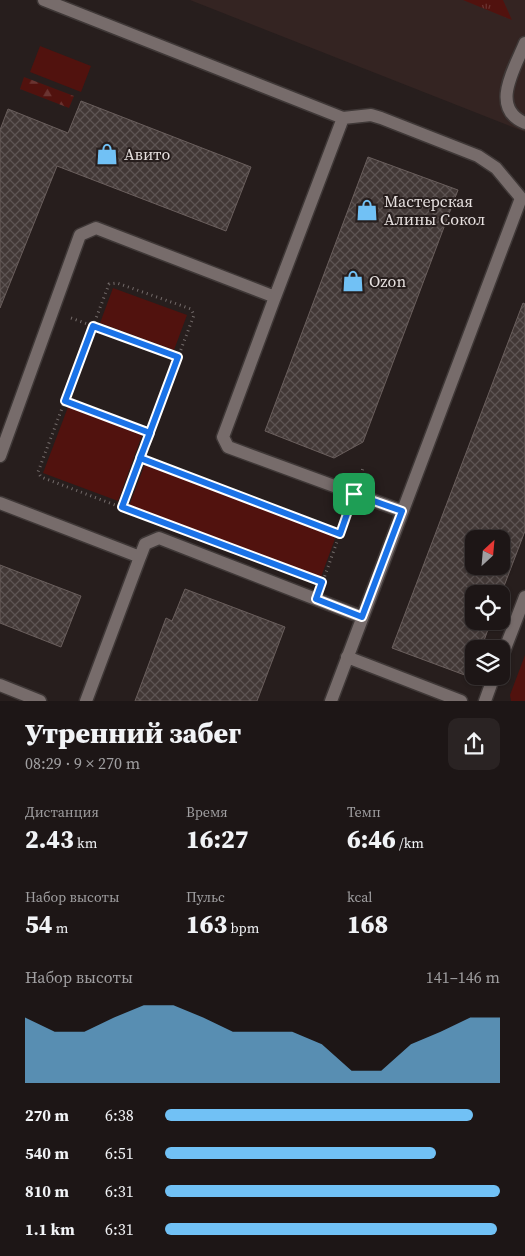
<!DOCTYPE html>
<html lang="ru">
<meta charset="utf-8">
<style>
:root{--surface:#1d1616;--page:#2a2323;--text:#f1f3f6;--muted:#a09fa1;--line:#3b3535;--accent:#71c1f5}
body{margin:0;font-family:"Source Serif 4",serif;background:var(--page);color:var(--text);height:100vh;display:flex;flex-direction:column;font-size:19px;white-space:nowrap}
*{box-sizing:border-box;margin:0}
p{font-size:16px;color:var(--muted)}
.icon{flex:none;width:28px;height:28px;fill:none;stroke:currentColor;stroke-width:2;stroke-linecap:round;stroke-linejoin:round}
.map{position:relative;height:701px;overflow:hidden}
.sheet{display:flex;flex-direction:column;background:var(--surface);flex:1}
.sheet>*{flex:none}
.needle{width:32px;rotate:26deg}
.fabs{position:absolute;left:465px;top:530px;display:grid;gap:10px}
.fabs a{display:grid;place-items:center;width:45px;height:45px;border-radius:10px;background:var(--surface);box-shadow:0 1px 4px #0004,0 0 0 1px var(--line);font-size:25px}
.pin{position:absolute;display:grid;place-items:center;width:42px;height:42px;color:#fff;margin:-21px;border-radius:10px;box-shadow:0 2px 8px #0006}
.round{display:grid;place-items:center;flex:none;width:52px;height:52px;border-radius:10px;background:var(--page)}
.headline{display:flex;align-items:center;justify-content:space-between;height:85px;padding:0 25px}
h1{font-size:28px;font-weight:800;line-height:38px}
.stats{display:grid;grid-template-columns:repeat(3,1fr);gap:8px;height:85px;padding:5px 25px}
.stats div{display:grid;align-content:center}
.stats b{font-size:25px;font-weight:800}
.stats small{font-size:14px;font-weight:400}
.stats p{font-size:14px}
.chart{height:140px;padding:10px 25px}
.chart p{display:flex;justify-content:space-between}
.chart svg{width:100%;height:90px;margin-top:5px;fill:var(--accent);opacity:.7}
ul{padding:0 25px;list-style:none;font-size:16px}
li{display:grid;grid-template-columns:80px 60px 1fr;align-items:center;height:38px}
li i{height:12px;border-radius:6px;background:var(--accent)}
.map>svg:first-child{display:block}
.built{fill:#342422}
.grass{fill:url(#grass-tufts)}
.forest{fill:url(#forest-firs)}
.park{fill:#51120e}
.building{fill:url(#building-cross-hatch);stroke:#6a5f5d;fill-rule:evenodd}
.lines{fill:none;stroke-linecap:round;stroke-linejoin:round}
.lane-casing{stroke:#3f3837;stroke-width:15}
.path{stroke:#746c6b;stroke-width:3;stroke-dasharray:1 4;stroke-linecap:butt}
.lane{stroke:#776c6b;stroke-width:12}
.route-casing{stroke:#fff;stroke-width:10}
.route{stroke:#1a73e8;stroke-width:6}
.labels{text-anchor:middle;stroke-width:4;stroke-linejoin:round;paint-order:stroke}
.poi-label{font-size:16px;fill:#e7e1e0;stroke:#271e1d;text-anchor:start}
</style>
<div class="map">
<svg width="525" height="701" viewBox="0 0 525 701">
<defs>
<pattern id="grass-tufts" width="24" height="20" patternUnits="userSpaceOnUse" patternTransform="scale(1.25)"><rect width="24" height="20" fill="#51120e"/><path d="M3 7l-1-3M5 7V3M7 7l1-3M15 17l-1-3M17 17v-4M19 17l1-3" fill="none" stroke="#6a3431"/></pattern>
<pattern id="forest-firs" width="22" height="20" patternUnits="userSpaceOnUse" patternTransform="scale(1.25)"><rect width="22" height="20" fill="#51120e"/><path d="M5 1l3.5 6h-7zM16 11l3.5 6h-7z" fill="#6a3431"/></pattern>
<pattern id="building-cross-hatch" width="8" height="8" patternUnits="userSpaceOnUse" patternTransform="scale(1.25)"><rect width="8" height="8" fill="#423836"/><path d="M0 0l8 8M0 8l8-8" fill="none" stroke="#5d5453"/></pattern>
</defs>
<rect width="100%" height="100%" fill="#271e1d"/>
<path class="built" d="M190,0H525V132Z"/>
<path class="grass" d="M463,0H503L512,20Z"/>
<path class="forest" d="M24,77L74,96L69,108L20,89Z"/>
<path class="park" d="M40,46L91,66L81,92L30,72Z
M113,288L187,315L174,350L100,323Z
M68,407L142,435L118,501L43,473Z
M145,464L336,536L321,577L129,506Z
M525,655V701H511L510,695Z"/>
<path class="building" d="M81,101L251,167L226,231L57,166L0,308V130L8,109L68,133Z
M368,157L458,190L363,442L334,458L265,431Z
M523,303L525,304V531L501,594H474V621H491L481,649H474V667L470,677L392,648ZM474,539H501V566H474Z
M0,565L81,596L61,647L0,623Z
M185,589L285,627L257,701H135L166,618L172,621Z"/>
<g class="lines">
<g class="lane-casing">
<path id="lane" d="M44,0L343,118L371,115L381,118L478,156L496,168L521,198L331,701
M525,43C515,68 489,108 525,123
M275,297L223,437L228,447L402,511
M0,456L80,235L96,228L275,297L343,118
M0,503L140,557L86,701
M140,557L145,544L159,538L362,617
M347,657L461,701
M501,659L525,597
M0,685L40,701
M485,701L494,676"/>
</g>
<path class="path" d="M71,318L178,357
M65,401L150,433
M361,475L363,468
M122,507L140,458
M152,519L41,477L38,472L109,284L117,283L191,309L194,315L140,458L340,534
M323,581L348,511"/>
<use href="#lane" class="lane"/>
</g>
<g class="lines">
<g class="route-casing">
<path id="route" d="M354,494L340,534L140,458L150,433L65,401L93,326L178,357L122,507L322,582L316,599L362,617L402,511L354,494"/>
</g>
<use href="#route" class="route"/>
</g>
<defs>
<g id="shop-bare" transform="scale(1.725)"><path d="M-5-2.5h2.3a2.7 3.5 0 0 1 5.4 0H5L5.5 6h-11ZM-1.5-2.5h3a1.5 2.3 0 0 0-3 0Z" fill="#71c1f5" stroke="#271e1d" stroke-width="2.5" paint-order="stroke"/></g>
</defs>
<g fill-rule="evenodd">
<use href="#shop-bare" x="107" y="154"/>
<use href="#shop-bare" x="367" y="210"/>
<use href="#shop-bare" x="353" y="281"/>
</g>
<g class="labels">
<g class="poi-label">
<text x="124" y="160">Авито</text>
<text x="384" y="207">Мастерская<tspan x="384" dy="18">Алины Сокол</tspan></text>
<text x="369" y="287">Ozon</text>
</g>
</g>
</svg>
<div class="fabs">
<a><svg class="needle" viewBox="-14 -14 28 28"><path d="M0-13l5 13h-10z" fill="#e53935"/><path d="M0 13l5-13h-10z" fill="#a09fa1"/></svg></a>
<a><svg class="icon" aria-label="locate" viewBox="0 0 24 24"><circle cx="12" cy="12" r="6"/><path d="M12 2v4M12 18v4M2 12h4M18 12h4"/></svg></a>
<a><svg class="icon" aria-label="layers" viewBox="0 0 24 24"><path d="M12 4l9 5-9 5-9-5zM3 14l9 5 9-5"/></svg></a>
</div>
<div class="pin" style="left:354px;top:494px;background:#1e9e55"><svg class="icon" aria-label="arrive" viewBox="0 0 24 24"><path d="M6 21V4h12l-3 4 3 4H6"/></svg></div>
</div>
<section class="sheet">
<div class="headline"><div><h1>Утренний забег</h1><p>08:29 · 9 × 270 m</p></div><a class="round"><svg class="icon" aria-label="share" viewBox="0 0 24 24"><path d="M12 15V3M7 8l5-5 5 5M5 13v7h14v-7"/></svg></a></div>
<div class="stats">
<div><p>Дистанция</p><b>2.43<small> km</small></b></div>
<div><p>Время</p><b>16:27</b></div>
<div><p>Темп</p><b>6:46<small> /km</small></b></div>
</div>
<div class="stats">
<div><p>Набор высоты</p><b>54<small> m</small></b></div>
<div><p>Пульс</p><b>163<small> bpm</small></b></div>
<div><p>kcal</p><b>168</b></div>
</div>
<div class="chart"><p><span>Набор высоты</span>141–146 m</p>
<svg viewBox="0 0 160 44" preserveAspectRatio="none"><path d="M0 44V12L10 19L20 19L30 12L40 6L50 6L60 12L70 19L80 19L90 19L100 25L110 38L120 38L130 25L140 19L150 12L160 12V44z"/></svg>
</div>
<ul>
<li><b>270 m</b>6:38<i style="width:92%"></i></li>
<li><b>540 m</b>6:51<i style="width:81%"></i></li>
<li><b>810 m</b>6:31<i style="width:100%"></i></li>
<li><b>1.1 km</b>6:31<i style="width:99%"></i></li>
</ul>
</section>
